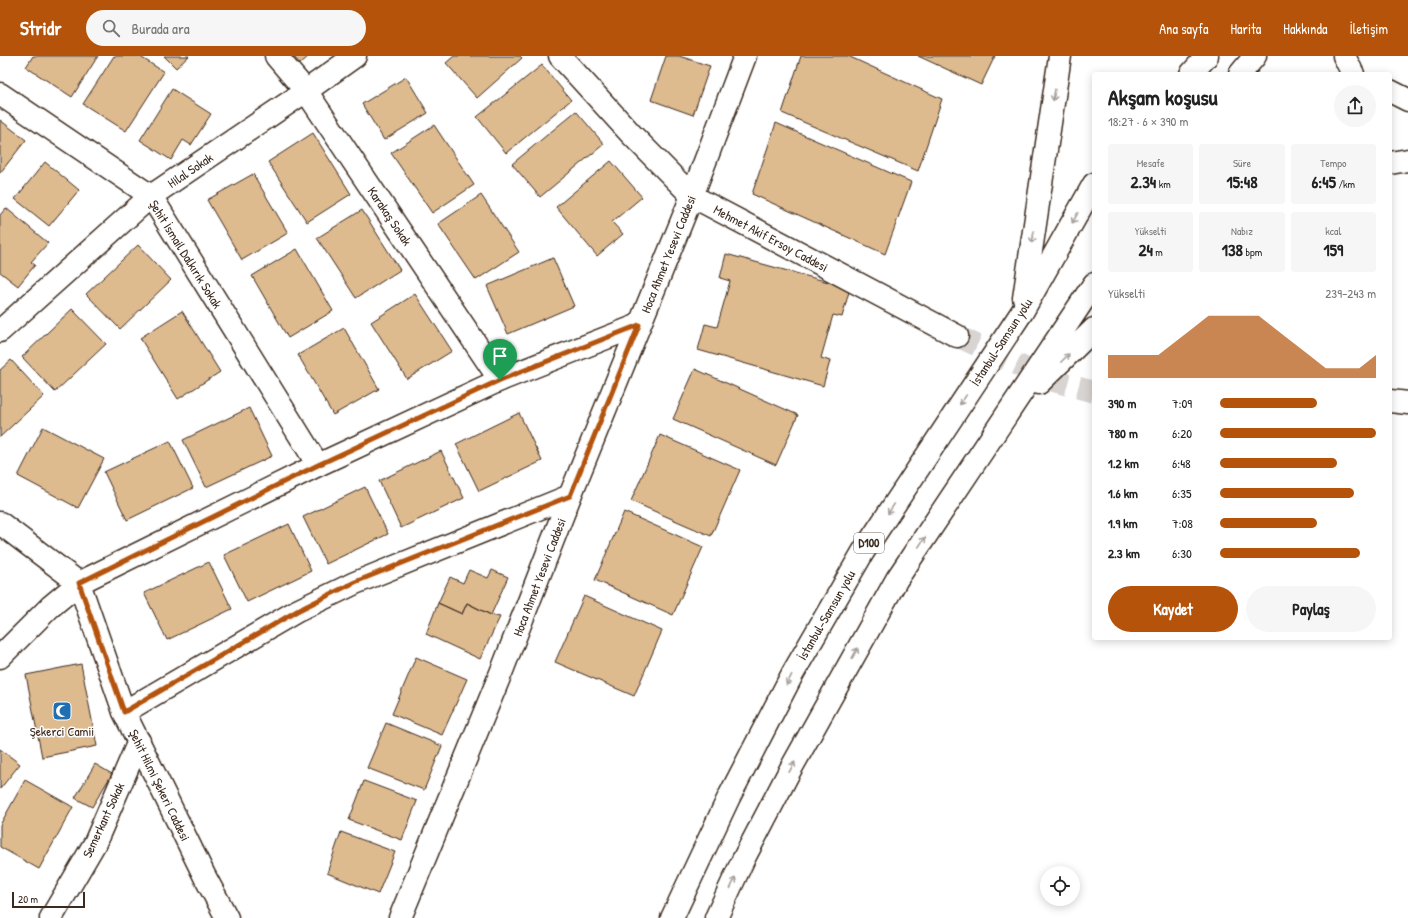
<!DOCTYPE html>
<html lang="tr">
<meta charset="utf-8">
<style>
:root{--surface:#fff;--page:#f6f6f6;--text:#222;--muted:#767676;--accent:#b45309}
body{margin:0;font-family:"Patrick Hand",sans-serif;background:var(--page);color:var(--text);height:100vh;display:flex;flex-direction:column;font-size:15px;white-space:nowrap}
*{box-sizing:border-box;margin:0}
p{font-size:13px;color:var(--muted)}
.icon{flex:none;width:22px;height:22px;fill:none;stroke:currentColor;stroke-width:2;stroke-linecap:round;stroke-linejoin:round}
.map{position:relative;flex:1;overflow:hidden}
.panel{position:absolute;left:1092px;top:16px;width:300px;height:568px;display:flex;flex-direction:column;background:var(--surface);border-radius:4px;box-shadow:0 2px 10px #0003}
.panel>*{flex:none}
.fabs{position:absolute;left:1040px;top:810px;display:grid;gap:8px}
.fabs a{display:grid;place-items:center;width:40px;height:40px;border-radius:50%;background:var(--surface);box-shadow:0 2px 10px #0003;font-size:20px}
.scale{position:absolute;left:12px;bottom:10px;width:73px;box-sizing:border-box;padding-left:4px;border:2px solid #3b2a1e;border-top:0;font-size:11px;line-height:14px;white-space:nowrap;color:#3b2a1e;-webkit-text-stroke:3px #fff;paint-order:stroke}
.pin{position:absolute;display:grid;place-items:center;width:34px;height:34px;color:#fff;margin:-41px -17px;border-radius:50% 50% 50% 0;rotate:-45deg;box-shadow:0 0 4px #0007}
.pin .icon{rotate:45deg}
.round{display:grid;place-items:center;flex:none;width:42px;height:42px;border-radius:21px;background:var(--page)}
.headline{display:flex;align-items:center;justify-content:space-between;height:68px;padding:0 16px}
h1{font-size:22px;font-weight:700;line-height:30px}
.stats{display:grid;grid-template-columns:repeat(3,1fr);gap:6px;height:68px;padding:4px 16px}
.stats div{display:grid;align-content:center;border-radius:4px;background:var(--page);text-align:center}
.stats b{font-size:17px;font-weight:700}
.stats small{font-size:11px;font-weight:400}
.stats p{font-size:11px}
.chart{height:112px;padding:8px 16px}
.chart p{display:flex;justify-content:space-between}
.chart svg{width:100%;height:72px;margin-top:4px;fill:var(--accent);opacity:.7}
.cta{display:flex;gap:8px;margin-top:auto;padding:8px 16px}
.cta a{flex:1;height:46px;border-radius:24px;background:var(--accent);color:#fff;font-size:16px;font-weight:700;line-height:46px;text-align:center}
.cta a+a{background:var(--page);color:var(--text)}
ul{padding:0 16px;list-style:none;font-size:13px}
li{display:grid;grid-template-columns:64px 48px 1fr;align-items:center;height:30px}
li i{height:10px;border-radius:5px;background:var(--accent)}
header{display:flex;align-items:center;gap:24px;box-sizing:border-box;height:56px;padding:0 20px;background:var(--accent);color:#fff}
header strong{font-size:19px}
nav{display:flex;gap:22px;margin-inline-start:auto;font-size:14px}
.search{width:280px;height:36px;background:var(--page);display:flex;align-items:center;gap:10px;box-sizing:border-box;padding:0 14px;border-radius:22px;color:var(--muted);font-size:15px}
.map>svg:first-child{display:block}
.building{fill:#deba8f;stroke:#3b2a1e}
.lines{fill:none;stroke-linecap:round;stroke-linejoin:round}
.minor-tunnel{stroke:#d8d4d2;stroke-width:22;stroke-dasharray:22 11;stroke-linecap:butt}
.minor-casing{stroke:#3b2a1e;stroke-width:25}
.tertiary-casing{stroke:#3b2a1e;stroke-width:25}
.trunk-casing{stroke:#3b2a1e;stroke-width:25}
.minor{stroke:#fff;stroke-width:22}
.tertiary{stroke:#fff;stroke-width:22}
.trunk{stroke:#fff;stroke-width:22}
.oneway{stroke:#a79f9a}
.route-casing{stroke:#fff;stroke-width:8}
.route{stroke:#b45309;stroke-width:5}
.labels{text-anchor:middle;stroke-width:3;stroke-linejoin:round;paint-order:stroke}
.shield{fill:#fff;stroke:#766a62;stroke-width:1}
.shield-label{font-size:12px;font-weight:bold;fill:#3b2a1e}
.street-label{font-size:13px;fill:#3b2a1e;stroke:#fff}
.poi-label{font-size:13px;fill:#3b2a1e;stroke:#fff}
</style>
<header>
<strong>Stridr</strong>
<div class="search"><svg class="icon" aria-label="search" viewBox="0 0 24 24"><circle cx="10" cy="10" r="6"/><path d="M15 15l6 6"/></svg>Burada ara</div>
<nav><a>Ana sayfa</a><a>Harita</a><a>Hakkında</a><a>İletişim</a></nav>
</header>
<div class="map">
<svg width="1408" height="862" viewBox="0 0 1408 862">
<rect width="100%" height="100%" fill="#fff"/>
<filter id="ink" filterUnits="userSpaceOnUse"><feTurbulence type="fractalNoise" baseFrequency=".025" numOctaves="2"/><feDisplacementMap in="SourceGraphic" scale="8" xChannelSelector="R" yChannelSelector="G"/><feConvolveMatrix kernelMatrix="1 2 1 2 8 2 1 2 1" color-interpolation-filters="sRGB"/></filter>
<g filter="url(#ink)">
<path class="building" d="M33,0H98L72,41L26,11Z
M114,0H139L164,16L126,75L83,48Z
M164,0H189L176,12Z
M293,0H309L300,8Z
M454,0H520L522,2L477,42L446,7Z
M666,0H679L710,10L693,59L651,44Z
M801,0H848L942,43L918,115L782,57Z
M918,0H995L981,29Z
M542,9L571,44L506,97L477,61Z
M406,21L428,57L384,84L362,48Z
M172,33L211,58L191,89L183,84L171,104L140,84Z
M576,55L604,88L540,141L512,108Z
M0,64L26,84L0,117Z
M776,67L911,126L885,198L752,138Z
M434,69L474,129L432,157L391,97Z
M313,77L351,138L307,166L268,106Z
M611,105L642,141L612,166L623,178L597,200L556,151Z
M45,106L79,134L49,170L15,143Z
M253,118L288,177L242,204L207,144Z
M481,139L519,196L476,224L438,168Z
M6,152L48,187L31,206L35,209L18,230L0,216V159Z
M362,154L400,214L356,242L317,182Z
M138,189L171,224L120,273L86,238Z
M297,193L333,255L288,282L252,220Z
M726,198L850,232L842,261L833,259L821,302L830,305L823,330L698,294L705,268L717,271L730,225L720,222Z
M553,202L574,250L508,278L487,230Z
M415,238L452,295L407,323L371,266Z
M72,253L106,288L55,336L22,301Z
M182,255L220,316L178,343L140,282Z
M344,272L379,333L333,359L298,299Z
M11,304L44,340L0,381V314Z
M695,313L798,359L776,409L673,363Z
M249,352L272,400L206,431L183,384Z
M519,357L542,405L479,435L456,388Z
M43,371L104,403L78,452L18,420Z
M660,379L740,414L711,480L631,445Z
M170,385L193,432L127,464L104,416Z
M441,395L464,442L401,472L379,425Z
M365,431L388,478L326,508L303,461Z
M624,456L703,491L673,559L595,524Z
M289,468L311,515L247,546L224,499Z
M209,506L232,553L167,584L144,537Z
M469,514L488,522L492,514L508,521L491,559L467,547L462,558L438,547L450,521L463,527Z
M584,540L662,575L634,640L555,606Z
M438,547L462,558L467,547L491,559L500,561L480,603L426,578Z
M416,601L467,623L442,679L392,658Z
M81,608L97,690L42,701L26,619Z
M386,667L442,690L424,734L367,712Z
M0,693L20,708L0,733Z
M95,708L112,718L92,751L75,742Z
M25,724L73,751L39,813L0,791V769Z
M364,725L417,745L402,784L349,764Z
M341,776L395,796L378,838L327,817Z"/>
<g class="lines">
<path class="minor-tunnel" d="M957,280L1050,324L1094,336"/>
<g class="minor-casing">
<path id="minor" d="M276,0L306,35L500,324
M0,38L151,140L318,409
M0,275L151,140L306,35L355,0
M1390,345L1408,347
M124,656L297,555L355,527L570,440
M51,862L95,787L139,685"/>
</g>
<g class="tertiary-casing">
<path id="tertiary" d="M560,0L632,79L692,140L957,280
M0,467L79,527L124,656L205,821L227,862
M0,601L50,551L79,527L318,409L500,324L639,269
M400,862L503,612L570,440L692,140L745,0"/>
</g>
<g class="trunk-casing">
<path id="trunk" d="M1344,0L1353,18
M1191,18L1207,0
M1240,18L1255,0
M1390,35L1408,44
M1390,107L1408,104
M1024,242L1060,0
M1039,327L1094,273
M672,862L729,741L793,617L863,496L1022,256L1094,128
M716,862L743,804L789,716L897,523L1094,228"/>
</g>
<use href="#minor" class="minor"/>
<use href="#tertiary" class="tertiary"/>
<use href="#trunk" class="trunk"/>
</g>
<defs><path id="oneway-shaft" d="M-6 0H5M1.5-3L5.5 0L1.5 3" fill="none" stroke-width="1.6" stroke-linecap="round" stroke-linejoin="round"/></defs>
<g class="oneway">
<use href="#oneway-shaft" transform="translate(1054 39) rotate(99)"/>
<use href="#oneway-shaft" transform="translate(1075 162) rotate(119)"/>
<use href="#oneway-shaft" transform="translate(1033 181) rotate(99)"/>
<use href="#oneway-shaft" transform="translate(1065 302) rotate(-45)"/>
<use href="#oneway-shaft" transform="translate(963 344) rotate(124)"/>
<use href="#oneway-shaft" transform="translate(891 453) rotate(124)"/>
<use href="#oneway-shaft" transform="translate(922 486) rotate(-56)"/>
<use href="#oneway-shaft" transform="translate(855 597) rotate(-61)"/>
<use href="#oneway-shaft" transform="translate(789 624) rotate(117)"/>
<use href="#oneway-shaft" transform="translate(792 711) rotate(-61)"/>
<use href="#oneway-shaft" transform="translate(733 827) rotate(-65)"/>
</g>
</g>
<g class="lines" filter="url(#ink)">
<g class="route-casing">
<path id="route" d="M639,269L570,440L355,526L297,555L124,656L79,527L318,409L500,324Z"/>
</g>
<use href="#route" class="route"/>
</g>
<defs>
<g id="mosque-square" transform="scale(1)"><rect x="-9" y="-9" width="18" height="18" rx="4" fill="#1f6fb2" stroke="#fff"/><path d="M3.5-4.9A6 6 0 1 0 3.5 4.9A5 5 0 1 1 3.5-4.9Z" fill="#fff"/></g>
</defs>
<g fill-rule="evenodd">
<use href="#mosque-square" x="62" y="655"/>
</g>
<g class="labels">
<rect class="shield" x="854" y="477" width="30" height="20" rx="3"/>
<g class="shield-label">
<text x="869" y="491">D100</text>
</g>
<g class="street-label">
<text transform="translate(190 114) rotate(-34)" y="5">Hilal Sokak</text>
<text transform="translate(390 160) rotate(56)" y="5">Karakaş Sokak</text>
<text transform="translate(771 182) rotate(28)" y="5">Mehmet Akif Ersoy Caddesi</text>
<text transform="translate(186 198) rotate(58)" y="5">Şehit İsmail Dalkırık Sokak</text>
<text transform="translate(668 198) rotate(-68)" y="5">Hoca Ahmet Yesevi Caddesi</text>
<text transform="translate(1001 286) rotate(-57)" y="5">İstanbul-Samsun yolu</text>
<text transform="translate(539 521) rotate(-69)" y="5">Hoca Ahmet Yesevi Caddesi</text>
<text transform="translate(826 559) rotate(-60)" y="5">İstanbul-Samsun yolu</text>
<text transform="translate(160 729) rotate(64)" y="5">Şehit Hilmi Şekeri Caddesi</text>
<text transform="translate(103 764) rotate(-65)" y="5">Semerkant Sokak</text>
</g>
<g class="poi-label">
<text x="62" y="680">Şekerci Camii</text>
</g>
</g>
</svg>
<div class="fabs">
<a><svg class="icon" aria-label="locate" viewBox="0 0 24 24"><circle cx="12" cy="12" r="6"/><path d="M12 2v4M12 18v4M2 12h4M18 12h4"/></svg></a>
</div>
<div class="scale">20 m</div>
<div class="pin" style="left:500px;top:324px;background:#1e9e55"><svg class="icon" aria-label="arrive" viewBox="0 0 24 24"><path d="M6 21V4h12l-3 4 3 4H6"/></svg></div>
<section class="panel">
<div class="headline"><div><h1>Akşam koşusu</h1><p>18:27 · 6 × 390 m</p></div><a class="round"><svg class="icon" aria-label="share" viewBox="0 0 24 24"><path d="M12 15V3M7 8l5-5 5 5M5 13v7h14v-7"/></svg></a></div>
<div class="stats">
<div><p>Mesafe</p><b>2.34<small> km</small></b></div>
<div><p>Süre</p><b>15:48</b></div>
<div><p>Tempo</p><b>6:45<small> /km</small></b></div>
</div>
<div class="stats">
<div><p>Yükselti</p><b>24<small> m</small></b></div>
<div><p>Nabız</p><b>138<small> bpm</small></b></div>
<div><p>kcal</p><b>159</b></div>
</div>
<div class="chart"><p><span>Yükselti</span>239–243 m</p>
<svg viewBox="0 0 160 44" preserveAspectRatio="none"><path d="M0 44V30L10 30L20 30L30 30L40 22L50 14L60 6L70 6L80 6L90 6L100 14L110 22L120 30L130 38L140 38L150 38L160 30V44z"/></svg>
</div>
<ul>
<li><b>390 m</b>7:09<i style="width:62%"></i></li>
<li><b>780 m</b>6:20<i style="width:100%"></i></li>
<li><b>1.2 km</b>6:48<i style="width:75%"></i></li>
<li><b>1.6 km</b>6:35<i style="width:86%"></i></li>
<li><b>1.9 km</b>7:08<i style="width:62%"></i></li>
<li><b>2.3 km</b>6:30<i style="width:90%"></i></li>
</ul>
<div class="cta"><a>Kaydet</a><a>Paylaş</a></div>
</section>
</div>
